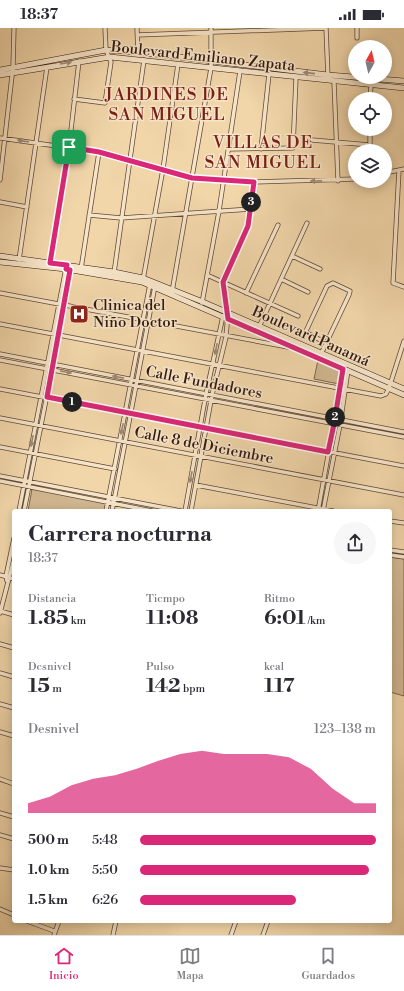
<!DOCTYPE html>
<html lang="es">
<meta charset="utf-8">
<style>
:root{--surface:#fff;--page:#f7f7f7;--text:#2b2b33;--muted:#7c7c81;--line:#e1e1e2;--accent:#db2777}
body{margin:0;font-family:"Libre Bodoni",serif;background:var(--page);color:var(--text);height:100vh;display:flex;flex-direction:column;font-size:15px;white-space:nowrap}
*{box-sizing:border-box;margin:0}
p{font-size:13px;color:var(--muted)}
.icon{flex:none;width:22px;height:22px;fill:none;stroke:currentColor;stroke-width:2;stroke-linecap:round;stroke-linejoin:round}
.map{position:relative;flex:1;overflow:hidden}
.side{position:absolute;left:12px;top:481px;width:380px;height:414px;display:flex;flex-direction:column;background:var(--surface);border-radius:4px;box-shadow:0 2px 10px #0003}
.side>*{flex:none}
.needle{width:26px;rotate:8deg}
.buttons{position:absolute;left:348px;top:12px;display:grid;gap:8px}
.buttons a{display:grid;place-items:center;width:44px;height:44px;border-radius:50%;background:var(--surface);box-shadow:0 2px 10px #0003;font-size:20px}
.pin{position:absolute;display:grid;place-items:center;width:34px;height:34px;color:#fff;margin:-17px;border-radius:8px;box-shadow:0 2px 6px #0006}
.km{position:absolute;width:20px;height:20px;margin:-10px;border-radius:50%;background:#222;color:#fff;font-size:11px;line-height:20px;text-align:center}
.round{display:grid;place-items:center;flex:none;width:42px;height:42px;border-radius:21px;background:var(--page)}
.summary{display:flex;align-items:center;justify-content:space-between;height:68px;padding:0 16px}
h1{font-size:22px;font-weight:700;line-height:30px}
.figures{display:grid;grid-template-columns:repeat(3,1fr);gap:6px;height:68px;padding:4px 16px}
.figures div{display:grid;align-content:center}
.figures b{font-size:20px;font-weight:700}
.figures small{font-size:11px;font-weight:400}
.figures p{font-size:11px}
.chart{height:112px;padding:8px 16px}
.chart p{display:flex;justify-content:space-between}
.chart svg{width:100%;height:72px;margin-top:4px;fill:var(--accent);opacity:.7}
ul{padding:0 16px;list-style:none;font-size:13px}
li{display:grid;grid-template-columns:64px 48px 1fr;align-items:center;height:30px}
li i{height:10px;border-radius:5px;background:var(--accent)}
.status{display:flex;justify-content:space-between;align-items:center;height:28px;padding:0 20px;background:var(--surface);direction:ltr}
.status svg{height:11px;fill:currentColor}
.dock{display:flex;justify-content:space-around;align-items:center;height:56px;border-top:1px solid var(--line);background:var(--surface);font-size:11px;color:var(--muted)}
.dock a{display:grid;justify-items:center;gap:2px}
.dock .active{color:var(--accent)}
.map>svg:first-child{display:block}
.green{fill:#d0b690;stroke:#806750}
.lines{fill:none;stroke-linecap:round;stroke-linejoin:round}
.street-casing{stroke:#614836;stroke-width:5}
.secondary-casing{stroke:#31180f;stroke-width:6}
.street{stroke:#f6e4c8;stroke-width:3.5}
.secondary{stroke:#f6e4c8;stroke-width:5}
.oneway{fill:#9d8875}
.route-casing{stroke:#fff;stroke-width:8}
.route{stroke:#db2777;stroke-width:5}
.labels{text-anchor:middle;stroke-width:3;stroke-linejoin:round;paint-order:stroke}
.street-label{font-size:15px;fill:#31180f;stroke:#f6e4c8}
.poi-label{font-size:15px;fill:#31180f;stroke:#f6e4c8;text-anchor:start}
.quarter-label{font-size:17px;letter-spacing:1px;fill:#7a1f14;stroke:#f6e4c8}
</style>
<div class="status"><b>18:37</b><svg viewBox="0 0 49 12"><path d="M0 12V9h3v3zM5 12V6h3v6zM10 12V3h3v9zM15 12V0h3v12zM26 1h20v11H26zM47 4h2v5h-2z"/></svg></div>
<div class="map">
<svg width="404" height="907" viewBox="0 0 404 907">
<rect width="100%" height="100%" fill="#f1d6aa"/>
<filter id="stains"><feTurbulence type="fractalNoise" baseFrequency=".005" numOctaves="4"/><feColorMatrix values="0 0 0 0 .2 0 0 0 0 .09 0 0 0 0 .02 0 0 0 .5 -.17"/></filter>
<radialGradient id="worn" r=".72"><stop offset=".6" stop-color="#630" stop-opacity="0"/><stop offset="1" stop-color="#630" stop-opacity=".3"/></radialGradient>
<path class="green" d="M318,332L341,342L339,356L314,351Z
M32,461L107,475L105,483H28Z
M390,529L404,531V668L390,664Z"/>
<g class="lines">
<g class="street-casing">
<path id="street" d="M137,0L138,24
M326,0L328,49
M357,0V10
M137,7L326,0
M334,54L338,153
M74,71L105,75L111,34L106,22L105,0
M370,71L371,58
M0,110L99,124L192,150L254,154L355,151
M312,112L370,117
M229,121L293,120L296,50
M261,121L269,46
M370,123V101
M399,142L393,255L404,259
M385,145L404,141
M0,152L13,39L14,0
M0,174L27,179
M89,187L121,190L251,181
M292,228L320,241
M19,232L47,39
M50,236L69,119L79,33
M81,241L99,124
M114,245L144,32
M207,247L298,288
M281,251L308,264
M143,252L163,141L178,36
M172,264L211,40V0
M0,265L293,320
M246,265L278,197
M202,275L219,183L240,43
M0,296L381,368L386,366L389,360L404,313
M259,299L307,195
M0,326L404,404
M321,326L349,267L350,263L333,255L327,258L306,303L307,305L326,315
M0,332L404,409
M0,361L404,438
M0,390L404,467
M0,419L115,441
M0,448L181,483
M0,453L152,483
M196,457L333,483
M19,483L66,240
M24,483L53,337L70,240
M106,483L150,256
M112,483L155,258
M185,483L206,366L223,288
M191,483L212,367L226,309L228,285L223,254L248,198L254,154
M318,483L344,340
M323,483L340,397L348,342
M390,493L404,495
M390,522L404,524
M390,527L404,529
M0,547L14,551
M7,553L6,548L14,510
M0,583L14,587
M0,585L14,531
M0,616L14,620
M0,645L14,649
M0,676L14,680
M0,704L14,708
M0,751L14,756
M0,785L14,789
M0,807L14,811
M0,840L14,842
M0,881L14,887
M27,893L54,903
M54,907L59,893
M113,907L116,893
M231,907L236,893
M263,907L268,893"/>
</g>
<g class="secondary-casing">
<path id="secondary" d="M0,42L106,22L138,24L328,47L404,53
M0,47L110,29L404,60
M0,228L114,244L143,250L203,274L404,361
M0,234L66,241L142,254L404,367"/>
</g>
<use href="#street" class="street"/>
<use href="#secondary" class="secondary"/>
</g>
<defs><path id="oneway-solid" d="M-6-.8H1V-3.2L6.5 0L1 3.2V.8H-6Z"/></defs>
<g class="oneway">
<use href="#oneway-solid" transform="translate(66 35) rotate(-10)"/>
<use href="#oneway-solid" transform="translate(309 45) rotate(-174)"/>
<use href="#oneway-solid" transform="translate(23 113) rotate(-172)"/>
<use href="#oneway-solid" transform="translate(316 153) rotate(179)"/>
<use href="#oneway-solid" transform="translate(216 321) rotate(101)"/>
<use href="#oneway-solid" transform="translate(66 344) rotate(11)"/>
<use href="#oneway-solid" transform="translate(118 349) rotate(-169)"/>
<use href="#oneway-solid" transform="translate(122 401) rotate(102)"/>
<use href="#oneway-solid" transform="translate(32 413) rotate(101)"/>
<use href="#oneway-solid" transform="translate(191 449) rotate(100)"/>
</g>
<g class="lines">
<g class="route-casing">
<path id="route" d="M69,119L99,124L192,150L254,154L248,198L223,254L228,291L343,341L334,396L328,424L47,369L70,242L66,241L67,237L50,235Z"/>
</g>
<use href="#route" class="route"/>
</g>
<defs>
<g id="hospital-square" transform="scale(1)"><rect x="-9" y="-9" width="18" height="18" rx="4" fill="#8f2418" stroke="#f6e4c8"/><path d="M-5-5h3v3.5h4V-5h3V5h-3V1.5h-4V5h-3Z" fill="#fff"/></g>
</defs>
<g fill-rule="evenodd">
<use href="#hospital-square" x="79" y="286"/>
</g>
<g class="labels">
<g class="street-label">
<text transform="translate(203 28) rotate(6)" y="5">Boulevard Emiliano Zapata</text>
<text transform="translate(311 308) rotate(24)" y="5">Boulevard Panamá</text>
<text transform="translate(204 354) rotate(11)" y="5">Calle Fundadores</text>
<text transform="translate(204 417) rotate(11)" y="5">Calle 8 de Diciembre</text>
</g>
<g class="poi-label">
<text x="93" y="282">Clinica del<tspan x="93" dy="17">Niño Doctor</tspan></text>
</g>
<g class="quarter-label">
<text x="167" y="72">JARDINES DE<tspan x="167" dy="20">SAN MIGUEL</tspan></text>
<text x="263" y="120">VILLAS DE<tspan x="263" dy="20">SAN MIGUEL</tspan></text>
</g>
</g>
<rect width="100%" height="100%" filter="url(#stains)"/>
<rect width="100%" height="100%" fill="url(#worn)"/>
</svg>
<div class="buttons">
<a><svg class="needle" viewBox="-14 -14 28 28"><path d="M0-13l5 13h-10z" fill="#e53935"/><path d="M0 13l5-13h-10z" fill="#7c7c81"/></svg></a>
<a><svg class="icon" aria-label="locate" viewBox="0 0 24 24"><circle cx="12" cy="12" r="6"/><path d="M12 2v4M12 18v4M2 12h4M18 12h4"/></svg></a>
<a><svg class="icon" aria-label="layers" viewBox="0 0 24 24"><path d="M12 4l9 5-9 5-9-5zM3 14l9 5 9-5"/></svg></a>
</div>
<div class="pin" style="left:69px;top:119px;background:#1e9e55"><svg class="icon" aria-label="arrive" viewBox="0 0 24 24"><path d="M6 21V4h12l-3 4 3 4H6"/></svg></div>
<b class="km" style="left:72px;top:374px">1</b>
<b class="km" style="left:335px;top:389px">2</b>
<b class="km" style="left:251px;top:174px">3</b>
<section class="side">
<div class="summary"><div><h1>Carrera nocturna</h1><p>18:37</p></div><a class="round"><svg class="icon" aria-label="share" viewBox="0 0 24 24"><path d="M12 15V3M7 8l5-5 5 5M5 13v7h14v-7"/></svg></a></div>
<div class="figures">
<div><p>Distancia</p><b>1.85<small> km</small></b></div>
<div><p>Tiempo</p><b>11:08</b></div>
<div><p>Ritmo</p><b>6:01<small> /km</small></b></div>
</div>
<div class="figures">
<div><p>Desnivel</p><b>15<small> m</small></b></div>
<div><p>Pulso</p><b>142<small> bpm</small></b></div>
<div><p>kcal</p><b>117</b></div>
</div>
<div class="chart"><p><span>Desnivel</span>123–138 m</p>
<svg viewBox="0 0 160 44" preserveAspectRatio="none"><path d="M0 44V38L10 34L20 27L30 23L40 21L50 17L60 12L70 8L80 6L90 8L100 8L110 8L120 10L130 17L140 29L150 38L160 38V44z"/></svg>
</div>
<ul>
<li><b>500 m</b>5:48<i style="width:100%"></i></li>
<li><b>1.0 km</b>5:50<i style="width:97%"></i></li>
<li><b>1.5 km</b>6:26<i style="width:66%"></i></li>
</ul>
</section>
</div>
<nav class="dock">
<a class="active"><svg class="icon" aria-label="home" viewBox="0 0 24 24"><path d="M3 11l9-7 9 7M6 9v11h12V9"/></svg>Inicio</a>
<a><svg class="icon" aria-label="map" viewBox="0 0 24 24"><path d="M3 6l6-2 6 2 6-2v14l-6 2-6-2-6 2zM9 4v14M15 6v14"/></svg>Mapa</a>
<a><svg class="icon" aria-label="saved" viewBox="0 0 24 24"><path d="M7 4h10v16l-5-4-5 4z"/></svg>Guardados</a>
</nav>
